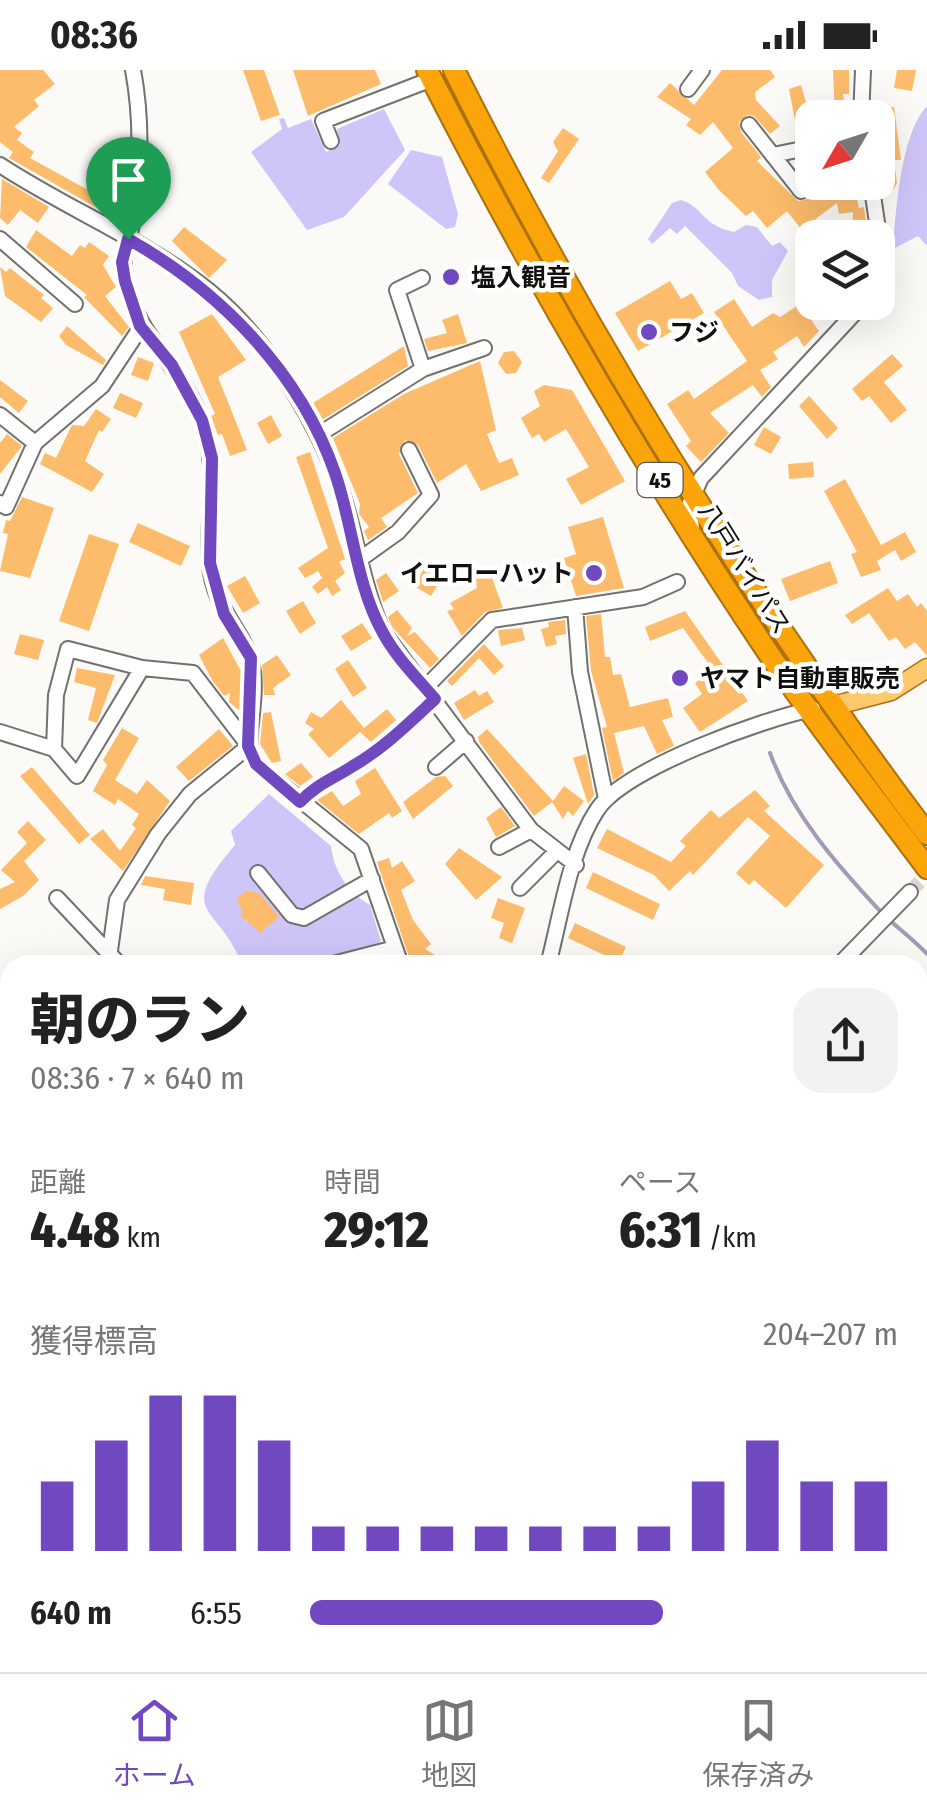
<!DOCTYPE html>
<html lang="ja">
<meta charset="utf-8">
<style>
:root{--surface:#fff;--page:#f2f2f2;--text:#222;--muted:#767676;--line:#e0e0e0;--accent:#7048c0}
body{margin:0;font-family:"Fira Sans Condensed","Noto Sans JP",sans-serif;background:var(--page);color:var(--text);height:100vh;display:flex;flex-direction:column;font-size:38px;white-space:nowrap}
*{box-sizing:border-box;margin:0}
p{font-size:32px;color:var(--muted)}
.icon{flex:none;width:55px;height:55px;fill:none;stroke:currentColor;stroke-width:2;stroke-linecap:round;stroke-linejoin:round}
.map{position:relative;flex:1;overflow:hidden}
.drawer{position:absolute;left:0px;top:885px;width:928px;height:718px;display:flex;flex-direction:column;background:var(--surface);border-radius:30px 30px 0 0;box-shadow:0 10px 40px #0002}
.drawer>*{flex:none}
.needle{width:65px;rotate:231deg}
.buttons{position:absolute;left:795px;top:30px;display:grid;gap:20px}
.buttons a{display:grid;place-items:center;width:100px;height:100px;border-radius:20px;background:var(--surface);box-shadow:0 10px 40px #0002;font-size:50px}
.pin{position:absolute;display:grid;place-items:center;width:85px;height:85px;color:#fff;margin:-102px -42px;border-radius:50% 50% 50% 0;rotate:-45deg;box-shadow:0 0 10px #0007}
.pin .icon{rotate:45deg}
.round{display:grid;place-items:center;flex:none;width:105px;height:105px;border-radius:30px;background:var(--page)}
.headline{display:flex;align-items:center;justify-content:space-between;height:170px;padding:0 30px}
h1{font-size:55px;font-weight:800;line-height:75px}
.figures{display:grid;grid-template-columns:repeat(3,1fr);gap:15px;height:170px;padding:10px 30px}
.figures div{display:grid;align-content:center}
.figures b{font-size:50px;font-weight:800}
.figures small{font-size:28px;font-weight:400}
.figures p{font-size:28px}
.chart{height:280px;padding:20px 30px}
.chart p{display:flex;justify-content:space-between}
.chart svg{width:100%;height:180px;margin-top:10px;stroke:var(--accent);stroke-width:6}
ul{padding:0 30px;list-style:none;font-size:32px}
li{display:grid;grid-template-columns:160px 120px 1fr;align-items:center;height:75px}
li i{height:25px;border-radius:12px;background:var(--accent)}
.status{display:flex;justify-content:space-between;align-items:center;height:70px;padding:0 50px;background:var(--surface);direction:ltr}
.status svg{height:28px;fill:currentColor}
.menu{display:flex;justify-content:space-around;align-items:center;height:140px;border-top:2px solid var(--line);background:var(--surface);font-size:28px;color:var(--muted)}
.menu a{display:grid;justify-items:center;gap:5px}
.menu .active{color:var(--accent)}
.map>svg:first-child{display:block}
.built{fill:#f4ece3}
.green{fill:#d0c5f9}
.water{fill:#dfd8fb;stroke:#a19cb4;stroke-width:2.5}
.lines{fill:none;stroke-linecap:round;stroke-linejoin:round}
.stream{stroke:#a19cb4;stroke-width:4}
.building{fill:#fcbc6c}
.minor-tunnel{stroke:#d9d7d4;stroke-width:14;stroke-dasharray:14 7;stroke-linecap:butt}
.minor-casing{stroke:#73716e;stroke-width:18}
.major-casing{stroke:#aa710c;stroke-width:21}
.highway-casing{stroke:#aa710c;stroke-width:24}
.minor{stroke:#fff;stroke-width:14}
.major{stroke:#fdc96c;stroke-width:18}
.highway{stroke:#fca50a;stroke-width:20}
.route-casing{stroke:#fff;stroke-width:20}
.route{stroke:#7048c0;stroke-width:12}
.poi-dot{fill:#7048c0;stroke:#fff;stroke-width:4}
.labels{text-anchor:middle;stroke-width:9;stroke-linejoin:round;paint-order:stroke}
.shield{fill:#fff;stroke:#585857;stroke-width:2.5}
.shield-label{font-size:22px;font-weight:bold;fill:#11100f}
.poi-label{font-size:25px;font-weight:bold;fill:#11100f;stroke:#fff;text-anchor:start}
.street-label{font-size:25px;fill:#11100f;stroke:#fff}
</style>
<div class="status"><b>08:36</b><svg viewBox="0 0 49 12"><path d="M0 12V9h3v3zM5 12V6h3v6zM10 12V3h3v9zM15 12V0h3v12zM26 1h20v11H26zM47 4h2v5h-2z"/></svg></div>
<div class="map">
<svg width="927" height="1602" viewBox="0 0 927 1602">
<rect width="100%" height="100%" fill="#fcfaf7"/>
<path class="built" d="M10,1485V1592L124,1593L117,1602H0V1497Z"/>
<path class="green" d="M927,36V176L918,166L893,179C896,140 901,63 927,36Z
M384,39L405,80L344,147L307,160L251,82L282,59L279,49L284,48L288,58L311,49L326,82L340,75L337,59Z
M411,80L442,87L458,144L455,157L446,159L388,114Z
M681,130C704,137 701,155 734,162L746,155L757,157L772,176L780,172L788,181L772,210V227L759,230L738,216L732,203L685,156L677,164L670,158L652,174L648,169L672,133Z
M269,724L331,776C334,802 348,822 370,835L381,871C338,895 291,895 242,895C220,834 173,847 235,775L231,761Z
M927,1489V1602L918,1558V1490Z"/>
<path class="water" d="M927,1021V1188L918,1194V1026Z
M186,1593V1592L388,1593L379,1602H177Z"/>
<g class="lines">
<path class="stream" d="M770,683C792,744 837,795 881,842C896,857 913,869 927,884"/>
</g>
<path class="building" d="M0,0H43L55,14L34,30L39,36L14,57L22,63L17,70L34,82L30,88L119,137L113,147L9,88L13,82L0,72Z
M243,0H264L280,45L261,51Z
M293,0H375L381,14L308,46Z
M722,0H770L775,7L755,22L756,30L780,56L770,64L754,46L747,45L739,52L741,62L761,87L757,91L798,131L808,129L812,120L795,97L802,91L808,99L812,95V112H854L859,138L864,137L868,168H852L853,142L839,144L837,133L813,151L812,173L787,141L767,158L753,141L746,146L718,119L705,102L733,78L713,52L700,65L686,55L691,49L657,27L670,13L694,35Z
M833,0H849V24H843L847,48H835Z
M897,0H916L912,21L894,18Z
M801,15L812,54L807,55L809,64L798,67L789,19Z
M894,37L901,90H894L897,113L894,119L883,121L878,39Z
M563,58L579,69L549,113L541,108L558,81L553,72Z
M2,109L49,137L38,153L20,140L8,155L0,148Z
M184,157L227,190L209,208L172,171Z
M36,160L72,186L80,175L85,178L89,172L109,186L103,195L116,217L105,226L129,257L122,266L84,227L87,225L26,177Z
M0,197L6,202L10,198L44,225L41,228L53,238L41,252L5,226Z
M670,211L681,229L692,223L704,243L638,281L615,243Z
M734,229L752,257L773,243L780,247L800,234L819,261L804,277L797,266L773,282L778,289L760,300L771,317L762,327L753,315L710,343L729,363L701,392L686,376L691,371L667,334L688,320L694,329L747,291L714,242Z
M212,244L246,290L218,307L247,380L230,386L222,364L218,365L211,346L215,344L179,262Z
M458,244L467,273L428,281L424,269L447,263L442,250Z
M67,256L106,290L103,295L66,275L59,266Z
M404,276L408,296L322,350L313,333Z
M514,281L522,292L516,303L506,304L498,293L504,282Z
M892,284L903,296L884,312L907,340L891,353L869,326L862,331L852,319Z
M138,287L154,293L148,311L131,305Z
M480,291L496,360L487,364L499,393L512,388L519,405L481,421L466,394L437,413L418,375L405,370L399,384L418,423L381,448L387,457L368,470L364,461L369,457L359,444L360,434L333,368L404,324Z
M0,310L28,331L19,343L0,327Z
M544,315L572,320L625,411L581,435L566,409L589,397L566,359L544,372L539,364L532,368L521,348L540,336L534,321Z
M120,323L143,333L136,348L113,338Z
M809,326L838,358L827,369L799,336Z
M96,339L111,349L102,362L99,360L85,391L104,404L92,422L40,394L45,383L56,388L72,355L84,356Z
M271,345L282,366L268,374L257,353Z
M764,357L781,367L771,384L754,375Z
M7,364L22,376L0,404V373Z
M310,382L345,489L339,492L345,503L335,511L341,520L332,526L327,517L318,524L312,517L322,508L318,501L305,508L298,498L328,478L296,387Z
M813,392L814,407L789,409L788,394Z
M845,409L881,475L905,462L916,482L901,491L895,480L877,491L881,500L861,507L851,484L857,482L824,421Z
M22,427L54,438L30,508L0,501L8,464L3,463L6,450L10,451Z
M603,447L624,518L576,526L564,488L576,484L568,457Z
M138,453L190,476L181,496L129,472Z
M89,464L119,474L89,561L59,551Z
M830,491L838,513L790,531L781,509Z
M426,495L442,508L431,526L414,516Z
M488,497L503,538L485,542L462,566L447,541L454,539L450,533L477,518L475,502Z
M386,503L399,521L383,532L376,510Z
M245,506L260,533L243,543L227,516Z
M888,518L897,531L908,524L917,537L921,533L927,541V586L915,572L905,579L896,567L889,571L869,543L852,554L845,545Z
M303,531L316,553L300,564L286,541Z
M397,540L412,558L407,566L415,562L439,589L430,598L392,557L388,547Z
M685,541L748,631L700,662L683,638L702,624L695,613L713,600L683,558L650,571L645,557Z
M601,544L605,587H610L613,605L621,604L630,637L668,628L673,647L662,650L674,676L657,684L644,656L614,663L624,703L613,711L602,658L607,657L591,601L586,546Z
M565,550L566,564L555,566L557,574L546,577L541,559L549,557L548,552Z
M362,553L372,568L351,581L341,566Z
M522,558L525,570L501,576L498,560Z
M20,564L44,570L38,590L14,584Z
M223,568L242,603L240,641L229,632L230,623L224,626L212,610L199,585Z
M484,574L504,596L494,605L479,588L452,616L447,611Z
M277,585L291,605L273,618L275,625H264L262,595Z
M348,590L367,618L353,627L335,599Z
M77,598L115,605L97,653L88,650L96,618L74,612Z
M475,620L479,626L487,621L494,632L464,650L454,633Z
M341,630L364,658L387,639L396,650L371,672L360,662L329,688L308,664L314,659L305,653L311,642L321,648Z
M271,642L281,691L272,693L260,674L263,643Z
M122,658L139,668L115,710L137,724L147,710L170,731L123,801L90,769L103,759L120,781L136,758L132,755L139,744L118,729L115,735L93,721L107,695L103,690Z
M219,659L233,676L189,711L176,697Z
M487,659L553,731L564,716L584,731L573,746L568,741L563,749L552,732L534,746L479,672L478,667Z
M586,684L594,725L588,734L573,688Z
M301,693L313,707L300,716L285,704Z
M32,697L90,765L79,774L20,706Z
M375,698L402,741L392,748L389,743L359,764L317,730L332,721L343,736L361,724L355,711Z
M445,706L453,716L413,749L403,732L436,707Z
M755,720L770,736L764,741L824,795L786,838L754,810L749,815L736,803L770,766L748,747L693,805L690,801L669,821L654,805L597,778L607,759L671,792L686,776L680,771L711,740L719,748Z
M501,737L515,756L496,767L486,748Z
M28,751L46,770L24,791L39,810L23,826L0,839V819L15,812L1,800L27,773L17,762Z
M459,778L502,807L476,830L445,794Z
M389,788L392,798L402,791L415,811L401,820L413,850L431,874L425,879L452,895L411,893L377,792Z
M593,802L660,834L653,850L586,818Z
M145,806L194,813L191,835L163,830L165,819L141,815Z
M246,821L259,823L279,847L260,863L240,845L243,842L236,829Z
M498,828L525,838L512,873L499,868L504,853L491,848Z
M575,853L626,877L619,892L568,868Z"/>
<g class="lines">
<path class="minor-tunnel" d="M910,822L927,804"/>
<g class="minor-casing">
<path id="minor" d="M688,19L702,0
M861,48L863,0
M749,55L801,121
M331,71L323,51L432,9
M773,85L812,77
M0,95C67,139 147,171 209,221C261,263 305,333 331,394C355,448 359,508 383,562L531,760L576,795
M871,112L883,193L878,217
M0,169L75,234
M422,208L397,220L423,299
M0,345L35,373
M318,365L423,299L484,278
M0,433L6,437L35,373L102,316L141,257
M692,459L689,435L701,408L865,232
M359,490L398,462L431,425L409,380
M575,537L580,602L606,729
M425,618L492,550L643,527L677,512
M0,662L54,679L56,625L68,579L142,598L193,603L249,676L256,694L361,779L401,895
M54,679L77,706L142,598
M436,697L466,671
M300,731C317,714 333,709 353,697C384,678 409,653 435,629
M499,777L531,760
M258,803L292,845L304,848L372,809
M520,818L555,783
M57,828L120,895
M108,895L117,830L158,764L190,724L249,676C250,650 258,617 251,592C242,557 214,540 210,495C206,445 220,400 202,351C183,299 138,266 125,212C119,188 131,168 134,144C141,96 142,48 133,0
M329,895L395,878
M548,895C561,846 569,783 597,740C625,698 763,649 813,639
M839,895L910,822
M0,971L10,969
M918,983L927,978
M0,1027L10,1059
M918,1283L927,1278
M918,1483L927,1482
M0,1486L10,1474
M527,1592L528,1602
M790,1592L791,1602
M916,1592L918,1602
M48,1602L64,1592
M103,1602L109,1592
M480,1602L490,1592"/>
</g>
<g class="major-casing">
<path id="major" d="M833,636L891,621L927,598"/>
</g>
<g class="highway-casing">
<path id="highway" d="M427,0C529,200 644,398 769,584C819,657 874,727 927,798
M454,0C588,267 747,525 927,764"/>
</g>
<use href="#minor" class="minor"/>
<use href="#major" class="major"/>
<use href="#highway" class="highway"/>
</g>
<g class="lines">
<g class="route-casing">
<path id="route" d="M128,169C219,220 300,302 335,403C353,455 356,515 383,563C396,587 417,608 435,629C409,653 384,678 353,696C333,709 317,714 300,732L256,694L248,676L251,588L224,544L210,493L212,388L202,350L172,295L140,256L125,211L122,192Z"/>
</g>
<use href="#route" class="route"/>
</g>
<g class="poi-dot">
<circle cx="451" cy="207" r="10"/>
<circle cx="649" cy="262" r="10"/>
<circle cx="594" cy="503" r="10"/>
<circle cx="680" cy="608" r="10"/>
</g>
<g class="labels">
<rect class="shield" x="637.5" y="393" width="45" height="34" rx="8"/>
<g class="shield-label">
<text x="660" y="418">45</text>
</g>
<g class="poi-label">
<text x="471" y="216">塩入観音</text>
<text x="669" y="271">フジ</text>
<text x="574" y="512" text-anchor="end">イエローハット</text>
<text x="700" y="617">ヤマト自動車販売</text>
</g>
<g class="street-label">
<text transform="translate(745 498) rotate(58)" y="9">八戸バイパス</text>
</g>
</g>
</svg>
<div class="buttons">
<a><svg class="needle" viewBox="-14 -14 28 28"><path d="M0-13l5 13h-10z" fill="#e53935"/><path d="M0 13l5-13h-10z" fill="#767676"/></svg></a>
<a><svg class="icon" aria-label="layers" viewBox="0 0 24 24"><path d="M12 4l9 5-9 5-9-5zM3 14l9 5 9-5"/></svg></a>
</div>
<div class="pin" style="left:128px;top:169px;background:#1e9e55"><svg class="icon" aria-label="arrive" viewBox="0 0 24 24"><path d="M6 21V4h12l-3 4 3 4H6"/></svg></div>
<section class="drawer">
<div class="headline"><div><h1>朝のラン</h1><p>08:36 · 7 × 640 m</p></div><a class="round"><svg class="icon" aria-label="share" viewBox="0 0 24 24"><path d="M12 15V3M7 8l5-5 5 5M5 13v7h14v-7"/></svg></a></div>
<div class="figures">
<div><p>距離</p><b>4.48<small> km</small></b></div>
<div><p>時間</p><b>29:12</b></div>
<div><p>ペース</p><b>6:31<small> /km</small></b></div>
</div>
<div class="chart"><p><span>獲得標高</span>204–207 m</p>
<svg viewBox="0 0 160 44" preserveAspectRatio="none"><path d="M5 44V27M15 44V17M25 44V6M35 44V6M45 44V17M55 44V38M65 44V38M75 44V38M85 44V38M95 44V38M105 44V38M115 44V38M125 44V27M135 44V17M145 44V27M155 44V27"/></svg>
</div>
<ul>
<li><b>640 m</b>6:55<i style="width:60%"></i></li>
</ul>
</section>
</div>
<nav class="menu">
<a class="active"><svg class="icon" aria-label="home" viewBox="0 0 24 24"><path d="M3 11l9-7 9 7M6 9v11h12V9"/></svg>ホーム</a>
<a><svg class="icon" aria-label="map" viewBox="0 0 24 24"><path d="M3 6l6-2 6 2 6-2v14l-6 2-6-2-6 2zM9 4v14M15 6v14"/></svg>地図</a>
<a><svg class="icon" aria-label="saved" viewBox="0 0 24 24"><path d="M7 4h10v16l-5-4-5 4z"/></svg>保存済み</a>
</nav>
